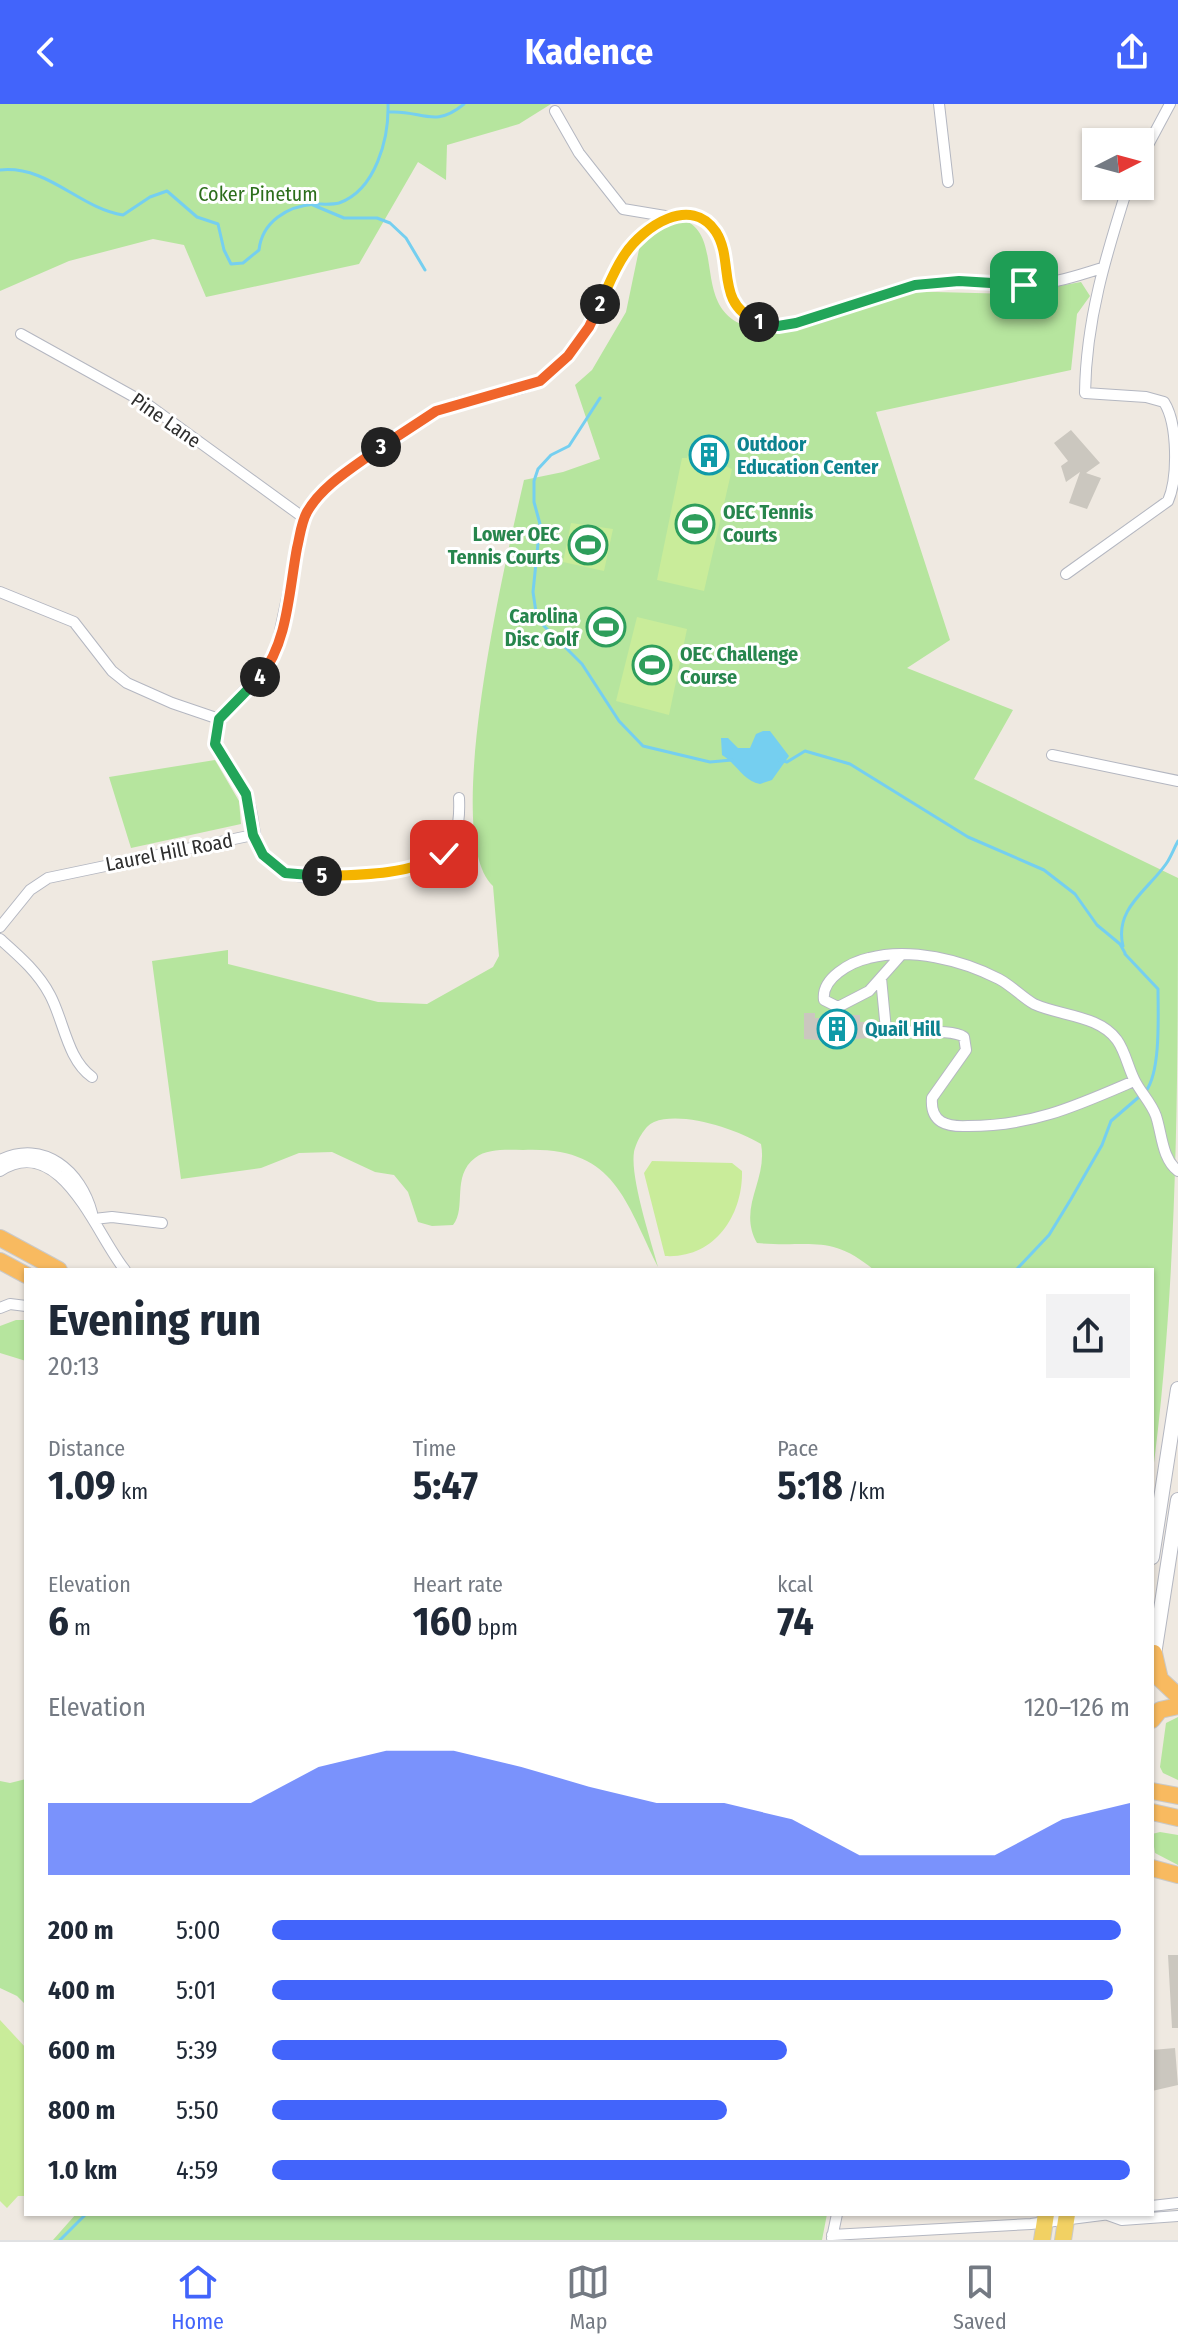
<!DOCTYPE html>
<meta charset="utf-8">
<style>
:root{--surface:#fff;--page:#f2f2f3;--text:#1f2937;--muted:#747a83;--line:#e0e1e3;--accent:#4264fb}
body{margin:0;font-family:"Fira Sans Condensed",sans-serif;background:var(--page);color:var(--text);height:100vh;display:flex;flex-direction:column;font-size:30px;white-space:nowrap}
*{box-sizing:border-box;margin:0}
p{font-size:26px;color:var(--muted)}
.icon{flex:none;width:44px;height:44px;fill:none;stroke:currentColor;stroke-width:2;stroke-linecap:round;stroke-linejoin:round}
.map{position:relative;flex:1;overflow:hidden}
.side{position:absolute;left:24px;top:1164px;width:1130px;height:948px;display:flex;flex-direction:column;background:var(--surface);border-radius:0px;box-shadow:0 2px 6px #0004}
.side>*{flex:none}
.needle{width:52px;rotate:84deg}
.buttons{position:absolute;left:1082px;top:24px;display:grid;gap:16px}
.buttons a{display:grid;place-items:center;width:72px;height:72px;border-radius:0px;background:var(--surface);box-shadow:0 2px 6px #0004;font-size:40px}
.pin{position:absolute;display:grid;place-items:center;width:68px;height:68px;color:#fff;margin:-34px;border-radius:16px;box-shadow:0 4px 12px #0006}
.km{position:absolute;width:40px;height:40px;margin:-20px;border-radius:50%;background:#222;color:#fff;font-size:22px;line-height:40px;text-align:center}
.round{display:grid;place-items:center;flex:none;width:84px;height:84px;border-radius:0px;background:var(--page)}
.headline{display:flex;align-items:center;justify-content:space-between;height:136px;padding:0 24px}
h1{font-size:44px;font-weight:700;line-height:60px}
.stats{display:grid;grid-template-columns:repeat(3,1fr);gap:12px;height:136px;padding:8px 24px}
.stats div{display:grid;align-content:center}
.stats b{font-size:40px;font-weight:700}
.stats small{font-size:22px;font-weight:400}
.stats p{font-size:22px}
.chart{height:224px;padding:16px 24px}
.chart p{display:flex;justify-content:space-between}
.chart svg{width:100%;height:144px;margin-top:8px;fill:var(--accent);opacity:.7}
ul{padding:0 24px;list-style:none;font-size:26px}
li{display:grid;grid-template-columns:128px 96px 1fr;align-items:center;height:60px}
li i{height:20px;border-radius:10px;background:var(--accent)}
header{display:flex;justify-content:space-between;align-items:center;height:104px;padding:0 24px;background:var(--accent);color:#fff;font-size:36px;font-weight:700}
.tab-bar{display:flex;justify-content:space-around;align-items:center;height:112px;border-top:2px solid var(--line);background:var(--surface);font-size:22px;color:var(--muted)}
.tab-bar a{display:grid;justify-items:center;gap:4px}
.tab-bar .current{color:var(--accent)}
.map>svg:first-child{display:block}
.green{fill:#b6e59e}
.pitch{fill:#c9ec9a}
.water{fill:#75cff0}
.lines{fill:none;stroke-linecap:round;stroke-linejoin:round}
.stream{stroke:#75cff0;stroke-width:3}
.building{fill:#cbc7bf}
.minor-casing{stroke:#b4b7c1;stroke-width:12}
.secondary-casing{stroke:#b4b7c1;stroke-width:16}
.primary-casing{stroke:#c9c9c9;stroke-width:18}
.trunk-casing{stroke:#c9c9c9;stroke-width:18}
.minor{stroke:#fff;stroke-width:10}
.secondary{stroke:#fff;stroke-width:14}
.primary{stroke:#f2d163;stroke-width:16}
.trunk{stroke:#f8ba60;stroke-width:16}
.split-1-casing{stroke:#fff;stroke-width:16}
.split-2-casing{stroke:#fff;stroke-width:16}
.split-3-casing{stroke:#fff;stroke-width:16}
.split-4-casing{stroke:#fff;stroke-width:16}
.split-5-casing{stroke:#fff;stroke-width:16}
.split-6-casing{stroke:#fff;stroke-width:16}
.split-1{stroke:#22a559;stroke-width:10}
.split-2{stroke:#f5b400;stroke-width:10}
.split-3{stroke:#f0652b;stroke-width:10}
.split-4{stroke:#f0652b;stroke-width:10}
.split-5{stroke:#22a559;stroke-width:10}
.split-6{stroke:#f5b400;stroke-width:10}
.labels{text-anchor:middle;stroke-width:6;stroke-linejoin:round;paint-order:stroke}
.park-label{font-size:20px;fill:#2c6e1b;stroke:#fff}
.street-label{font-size:20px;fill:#2e2e2e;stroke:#fff}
.culture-label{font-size:20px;font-weight:bold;fill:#0d838f;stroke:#fff;text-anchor:start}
.leisure-label{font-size:20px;font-weight:bold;fill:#27864d;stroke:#fff;text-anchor:start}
</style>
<header><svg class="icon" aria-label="back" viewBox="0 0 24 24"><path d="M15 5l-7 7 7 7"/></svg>Kadence<svg class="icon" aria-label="share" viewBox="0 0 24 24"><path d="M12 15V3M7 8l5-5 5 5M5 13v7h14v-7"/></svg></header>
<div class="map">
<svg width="1178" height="2136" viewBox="0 0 1178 2136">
<rect width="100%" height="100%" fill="#efe9e1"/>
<path class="green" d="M0,0H551L519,20L447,41L446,76L418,58L359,160L206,193L184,141L153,135L69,157L0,187Z
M682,115C733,133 679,226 776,226L897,187L1014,190L1081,178L1090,192L1077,210L1071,266L876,308L950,536L907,564L1013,606L974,675L1178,774C1178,974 1178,1177 1152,1375V1166H874C830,1129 810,1144 757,1139C737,1103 768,1077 761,1040C736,1025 682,1007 654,1018C644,1022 636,1039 634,1048C630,1074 651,1136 658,1163C624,1094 614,1042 523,1046C508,1046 488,1044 475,1054C451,1072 467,1104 453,1121L432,1122L418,1118L408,1088L394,1071L375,1068L332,1048L299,1049L261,1064L181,1075L152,857L228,846V860L378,898L427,900L493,863L499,852L493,782C439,732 508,447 524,376L563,368L600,355L575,281L592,266L626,208L641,136L659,120Z
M215,656L239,697L241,720L131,744L109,673Z
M16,1216H26V1257L0,1249V1222Z
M1178,1613V1676L1163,1669L1160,1663L1166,1619Z
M26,1675V1901L17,1892L0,1884V1677L10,1679Z
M1160,1728L1178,1731V1761L1155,1749L1152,1730Z
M76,2110H827L822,2136H53Z"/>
<path class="pitch" d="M689,346L732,365L704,487L657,476L682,354H687Z
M571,419L613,425L604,467L563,458Z
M637,513L687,525L669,611L616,597Z
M652,1057L732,1059L742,1067C743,1112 714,1155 665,1152L644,1069Z
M0,1916L26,1944V2092H18L7,2104L0,2097Z"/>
<path class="water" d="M763,627H770L789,652L772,676L760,680C743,677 737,660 722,651L721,634H728L738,644H750L756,630Z"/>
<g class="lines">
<path class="stream" d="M390,8C422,6 434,25 464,0
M0,66C48,61 79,104 123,111L150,93L167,87L197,113L218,120L224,146L231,160L243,159L259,146C262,118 287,102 315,100C322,100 332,101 339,99C376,86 389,34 388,0
M313,101L344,114H377L390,119L406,134L425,166
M600,294L569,342L551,351L538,365L534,377V398L540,420L533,488L537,515L582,560L619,617L643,642L710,658L732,656
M779,656L787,658L805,647L850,660L968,733L1044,766L1075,790L1097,821L1120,840L1125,849
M1123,842C1114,805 1147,787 1166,760C1171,753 1174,744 1178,737
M1125,850L1158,885C1158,910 1161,967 1146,987
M1016,1166L1049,1131L1071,1095L1102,1041L1111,1017L1140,992
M60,2136L86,2110"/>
</g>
<path class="building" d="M1071,326L1100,359L1086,369L1101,374L1087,405L1069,399L1080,368L1066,378L1061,362L1068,357L1054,339Z
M706,338L721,344L716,361L696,357L700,342L705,343Z
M804,909H815V914H834V918H849V911H860V918H870L869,934L832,937L804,935Z
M1168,1851H1178V1924H1172Z
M1175,1944L1178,1981L1152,1987V1946Z"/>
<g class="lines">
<g class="minor-casing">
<path id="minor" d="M939,0L948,78
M555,7L579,49L623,105L671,113
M1140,56L1170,0
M21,230L147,300L304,414
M1066,470L1168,397C1178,374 1178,320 1164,298L1146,293L1085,289C1086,216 1106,151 1128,82
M0,488L74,518L112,567L127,579L172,599L219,615
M1052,651L1178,677
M459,694C460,713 458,737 443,751C425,767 330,775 305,773C292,772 281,767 271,759C249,740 257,716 247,692C239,674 224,658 215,640C215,601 259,582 276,546L304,414C325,374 414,314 457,299C486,289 523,291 549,271C564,259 577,242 588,225C609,190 630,110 684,110C742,111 709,194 755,217C790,234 863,195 899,185C942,172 983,183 1026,181C1052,180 1077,172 1102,164
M0,823L30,786L48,774L253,731
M0,835C18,851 38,868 50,891C64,917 67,955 92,973
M901,851L869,887L838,903L824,896C821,874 851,858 869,854C910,843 962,856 999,875C1012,882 1022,893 1034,900C1060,912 1099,911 1117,936C1125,947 1128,963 1134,975C1140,988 1151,998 1156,1012C1162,1030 1162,1055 1178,1067
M881,874L886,926C906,930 951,924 964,933L966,946L932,994C930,1019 947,1023 968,1022C1033,1022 1076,1002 1134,977
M0,1056C44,1035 81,1067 92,1109
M0,1067C61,1027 96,1131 125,1166
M94,1115L112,1113L162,1119
M0,1204L10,1200L26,1202
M1152,2102L1178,2099
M1108,2111L1122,2116L1178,2112
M832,2131L1031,2120L1110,2110
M832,2134L837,2110"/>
</g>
<g class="secondary-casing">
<path id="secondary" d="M1152,1453L1178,1285
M1153,1557L1178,1396"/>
</g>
<g class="primary-casing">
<path id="primary" d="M1042,2136L1046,2110
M1063,2136L1067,2110"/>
</g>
<g class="trunk-casing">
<path id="trunk" d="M0,1134L59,1166
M0,1157L26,1171
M1154,1549L1160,1575L1178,1592
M1152,1616L1160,1606L1178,1602
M1152,1687L1178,1692
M1152,1708L1178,1714
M1152,1764L1178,1771"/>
</g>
<use href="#minor" class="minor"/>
<use href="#secondary" class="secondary"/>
<use href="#primary" class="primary"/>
<use href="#trunk" class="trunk"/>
</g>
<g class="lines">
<g class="split-1-casing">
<path id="split-1" d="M759,218L778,222L796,219L915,181L959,177L1024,181"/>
</g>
<g class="split-2-casing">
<path id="split-2" d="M600,200C608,183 614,166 625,150C643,123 691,90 716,128C735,158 714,200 759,218"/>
</g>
<g class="split-3-casing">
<path id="split-3" d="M381,343L436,307L540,277L568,252L589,223L600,200"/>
</g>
<g class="split-4-casing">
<path id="split-4" d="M260,573C288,539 289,486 297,444C300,432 301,419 307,408C323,380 356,362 381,343"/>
</g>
<g class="split-5-casing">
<path id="split-5" d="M260,573L219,615L215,640L246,690L253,731L263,751L285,769L322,772"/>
</g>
<g class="split-6-casing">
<path id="split-6" d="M322,772C360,771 410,771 444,750"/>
</g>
<use href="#split-1" class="split-1"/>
<use href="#split-2" class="split-2"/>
<use href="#split-3" class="split-3"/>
<use href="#split-4" class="split-4"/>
<use href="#split-5" class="split-5"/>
<use href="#split-6" class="split-6"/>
</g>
<defs>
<g id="building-ring" transform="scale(2)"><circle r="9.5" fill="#fff" stroke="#0f9aa8" stroke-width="1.5"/><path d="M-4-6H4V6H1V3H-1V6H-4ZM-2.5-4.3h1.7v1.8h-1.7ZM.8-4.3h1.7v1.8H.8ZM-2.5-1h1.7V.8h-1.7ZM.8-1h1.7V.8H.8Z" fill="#0f9aa8"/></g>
<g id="stadium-ring" transform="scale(2)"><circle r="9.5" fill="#fff" stroke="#2e9e5b" stroke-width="1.5"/><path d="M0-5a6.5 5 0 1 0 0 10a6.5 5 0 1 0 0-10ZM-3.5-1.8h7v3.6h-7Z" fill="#2e9e5b"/></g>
</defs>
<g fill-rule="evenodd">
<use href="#building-ring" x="709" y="351"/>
<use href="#stadium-ring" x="695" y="420"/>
<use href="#stadium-ring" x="588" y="441"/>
<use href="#stadium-ring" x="606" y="523"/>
<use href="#stadium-ring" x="652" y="561"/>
<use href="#building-ring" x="837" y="925"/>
</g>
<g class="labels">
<g class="park-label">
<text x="258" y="97">Coker Pinetum</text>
</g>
<g class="street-label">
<text transform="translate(166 316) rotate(35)" y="7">Pine Lane</text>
<text transform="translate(169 748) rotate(-11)" y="7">Laurel Hill Road</text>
</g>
<g class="culture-label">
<text x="737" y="347">Outdoor<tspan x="737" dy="23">Education Center</tspan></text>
<text x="865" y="932">Quail Hill</text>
</g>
<g class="leisure-label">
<text x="723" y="415">OEC Tennis<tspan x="723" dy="23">Courts</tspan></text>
<text x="560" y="437" text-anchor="end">Lower OEC<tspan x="560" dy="23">Tennis Courts</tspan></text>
<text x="578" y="519" text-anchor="end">Carolina<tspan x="578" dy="23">Disc Golf</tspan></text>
<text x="680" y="557">OEC Challenge<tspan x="680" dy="23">Course</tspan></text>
</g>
</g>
</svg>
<div class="buttons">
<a><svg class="needle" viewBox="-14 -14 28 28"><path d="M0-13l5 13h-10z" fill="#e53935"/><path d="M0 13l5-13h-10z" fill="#747a83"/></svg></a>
</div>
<div class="pin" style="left:1024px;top:181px;background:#1e9e55"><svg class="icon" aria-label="arrive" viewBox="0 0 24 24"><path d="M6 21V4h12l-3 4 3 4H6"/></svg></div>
<div class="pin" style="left:444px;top:750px;background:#d93025"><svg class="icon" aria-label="check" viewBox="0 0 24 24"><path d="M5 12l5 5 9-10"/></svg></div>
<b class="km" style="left:759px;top:218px">1</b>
<b class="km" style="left:600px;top:200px">2</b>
<b class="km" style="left:381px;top:343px">3</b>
<b class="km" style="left:260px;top:573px">4</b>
<b class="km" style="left:322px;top:772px">5</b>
<section class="side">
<div class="headline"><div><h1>Evening run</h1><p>20:13</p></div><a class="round"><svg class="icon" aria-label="share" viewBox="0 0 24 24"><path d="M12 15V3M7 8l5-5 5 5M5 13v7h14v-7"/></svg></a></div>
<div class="stats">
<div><p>Distance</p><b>1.09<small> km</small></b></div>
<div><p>Time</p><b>5:47</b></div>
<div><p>Pace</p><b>5:18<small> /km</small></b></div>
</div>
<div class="stats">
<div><p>Elevation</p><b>6<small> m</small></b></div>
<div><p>Heart rate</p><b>160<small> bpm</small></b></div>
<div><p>kcal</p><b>74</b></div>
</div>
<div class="chart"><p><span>Elevation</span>120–126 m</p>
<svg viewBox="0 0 160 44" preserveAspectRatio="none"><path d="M0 44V22L10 22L20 22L30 22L40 11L50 6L60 6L70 11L80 17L90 22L100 22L110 27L120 38L130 38L140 38L150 27L160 22V44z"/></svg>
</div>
<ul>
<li><b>200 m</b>5:00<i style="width:99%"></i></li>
<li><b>400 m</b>5:01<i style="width:98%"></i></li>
<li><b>600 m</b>5:39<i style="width:60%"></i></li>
<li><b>800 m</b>5:50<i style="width:53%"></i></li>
<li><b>1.0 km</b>4:59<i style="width:100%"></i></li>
</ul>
</section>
</div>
<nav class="tab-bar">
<a class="current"><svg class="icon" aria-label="home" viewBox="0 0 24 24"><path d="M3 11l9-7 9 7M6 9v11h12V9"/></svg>Home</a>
<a><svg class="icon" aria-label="map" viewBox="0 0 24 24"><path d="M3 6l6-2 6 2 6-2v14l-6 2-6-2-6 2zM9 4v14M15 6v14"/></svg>Map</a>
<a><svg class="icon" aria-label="saved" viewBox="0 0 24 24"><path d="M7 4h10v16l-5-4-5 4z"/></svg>Saved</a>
</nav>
